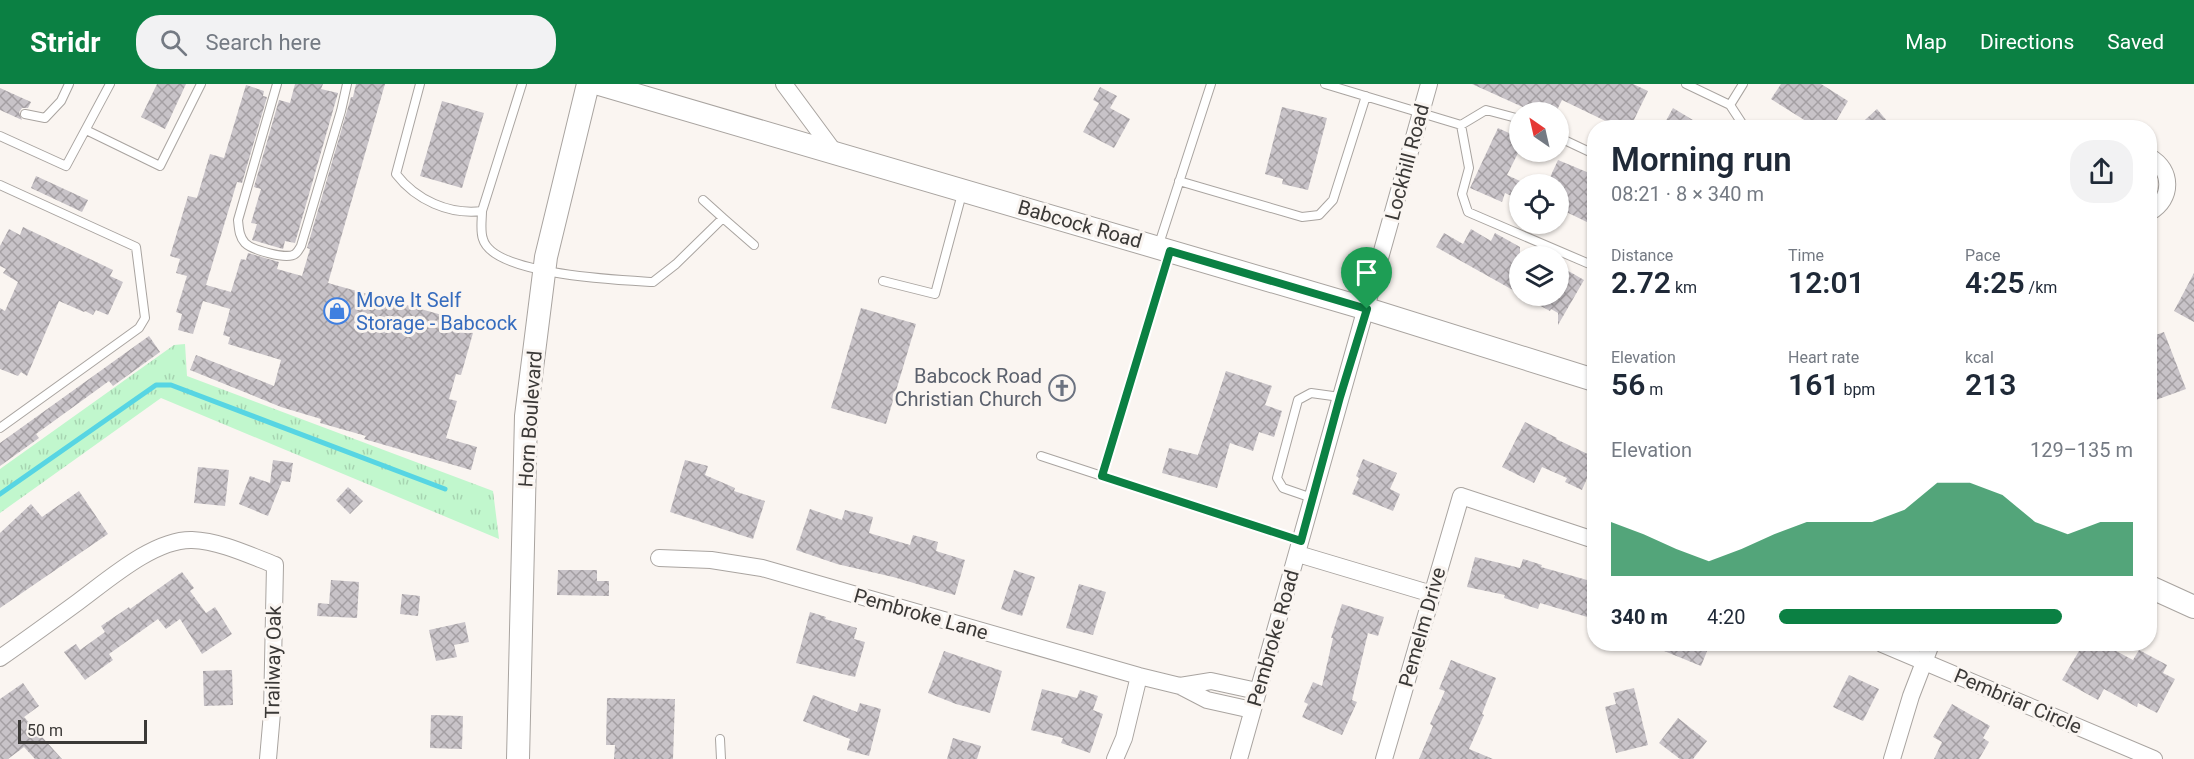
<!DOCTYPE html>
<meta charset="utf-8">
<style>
:root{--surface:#fff;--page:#f2f2f3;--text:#1f2937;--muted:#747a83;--accent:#0b8043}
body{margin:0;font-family:Roboto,sans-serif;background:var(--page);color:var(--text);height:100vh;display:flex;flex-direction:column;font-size:22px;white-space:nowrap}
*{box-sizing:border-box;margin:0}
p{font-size:20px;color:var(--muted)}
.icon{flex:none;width:33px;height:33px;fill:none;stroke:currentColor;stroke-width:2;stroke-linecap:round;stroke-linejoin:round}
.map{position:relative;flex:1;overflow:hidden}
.side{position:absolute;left:1587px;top:36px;width:570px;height:531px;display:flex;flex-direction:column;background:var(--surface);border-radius:24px;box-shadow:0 2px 4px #0004}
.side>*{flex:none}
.needle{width:39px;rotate:326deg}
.buttons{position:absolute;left:1509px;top:18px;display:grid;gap:12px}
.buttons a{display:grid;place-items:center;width:60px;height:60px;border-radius:50%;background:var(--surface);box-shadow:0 2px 4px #0004;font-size:30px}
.scale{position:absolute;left:18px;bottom:15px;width:129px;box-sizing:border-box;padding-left:6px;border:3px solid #3b3937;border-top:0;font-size:16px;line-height:21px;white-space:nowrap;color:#3b3937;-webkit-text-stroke:4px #faf5f1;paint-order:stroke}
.pin{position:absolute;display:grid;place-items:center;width:51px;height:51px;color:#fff;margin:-62px -26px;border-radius:50% 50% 50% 0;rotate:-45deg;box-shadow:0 0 6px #0007}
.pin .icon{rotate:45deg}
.round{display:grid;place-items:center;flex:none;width:63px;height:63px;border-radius:24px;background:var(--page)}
.overview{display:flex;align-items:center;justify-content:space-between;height:102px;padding:0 24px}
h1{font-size:33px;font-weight:600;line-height:45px}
.stats{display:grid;grid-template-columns:repeat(3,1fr);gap:9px;height:102px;padding:6px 24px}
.stats div{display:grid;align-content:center}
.stats b{font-size:30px;font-weight:600}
.stats small{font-size:16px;font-weight:400}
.stats p{font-size:16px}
.chart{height:168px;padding:12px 24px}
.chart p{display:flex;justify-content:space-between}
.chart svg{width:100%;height:108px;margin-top:6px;fill:var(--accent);opacity:.7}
ul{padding:0 24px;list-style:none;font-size:20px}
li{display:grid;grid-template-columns:96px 72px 1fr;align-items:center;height:45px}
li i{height:15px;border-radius:8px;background:var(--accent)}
header{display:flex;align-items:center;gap:36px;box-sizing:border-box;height:84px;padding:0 30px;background:var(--accent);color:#fff}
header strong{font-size:28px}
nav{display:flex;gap:33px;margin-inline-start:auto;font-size:21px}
.search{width:420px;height:54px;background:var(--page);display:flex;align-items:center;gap:15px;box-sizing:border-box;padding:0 21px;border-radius:24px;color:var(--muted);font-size:22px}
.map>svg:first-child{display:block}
.grass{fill:url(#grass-tufts)}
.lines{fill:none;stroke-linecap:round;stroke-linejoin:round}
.stream{stroke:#57d5e3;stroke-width:5}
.building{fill:url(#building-cross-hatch)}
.lane-casing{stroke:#a9a4a0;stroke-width:10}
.street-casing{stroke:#a9a4a0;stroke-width:18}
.secondary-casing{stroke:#a9a4a0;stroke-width:24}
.lane{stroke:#fff;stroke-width:8}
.street{stroke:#fff;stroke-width:16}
.secondary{stroke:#fff;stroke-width:22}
.route-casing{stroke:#fff;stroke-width:12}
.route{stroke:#0b8043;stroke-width:8}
.labels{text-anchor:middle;stroke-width:6;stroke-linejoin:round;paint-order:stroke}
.street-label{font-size:20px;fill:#3b3937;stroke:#faf5f1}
.shop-label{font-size:20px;fill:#366cbe;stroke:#faf5f1;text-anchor:start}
.worship-label{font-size:20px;fill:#5b616d;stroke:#faf5f1;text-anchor:end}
</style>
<header>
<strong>Stridr</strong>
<div class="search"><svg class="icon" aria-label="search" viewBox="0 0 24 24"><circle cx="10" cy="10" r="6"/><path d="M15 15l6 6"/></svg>Search here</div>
<nav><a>Map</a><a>Directions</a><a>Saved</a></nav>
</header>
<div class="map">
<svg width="2194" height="675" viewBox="0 0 2194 675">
<defs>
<pattern id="grass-tufts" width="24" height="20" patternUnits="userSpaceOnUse" patternTransform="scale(1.5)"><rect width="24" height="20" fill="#c1f7cd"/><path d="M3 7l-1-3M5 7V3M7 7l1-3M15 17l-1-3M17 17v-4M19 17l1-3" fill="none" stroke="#a7d4b1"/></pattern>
<pattern id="building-cross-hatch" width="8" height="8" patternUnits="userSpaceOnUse" patternTransform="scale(1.5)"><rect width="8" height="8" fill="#c8c3c8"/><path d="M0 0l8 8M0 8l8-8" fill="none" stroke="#a49fa3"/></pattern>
</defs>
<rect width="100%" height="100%" fill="#faf5f1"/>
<path class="grass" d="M185,260L187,292L493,407L499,455L161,314L0,429V385L174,261Z"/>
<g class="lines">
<path class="stream" d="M0,410L156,301H171L445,405"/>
</g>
<path class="building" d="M157,0H186L165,45L141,33Z
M295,0H323L321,5L338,9L295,159L285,157L283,165L252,156L257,140L251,139L261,105L254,103L279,16L290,19Z
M356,0H385L328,199L467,238L465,247L473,249L461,291L456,290L449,315L457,317L446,354L477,363L471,386L364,355L366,352L320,339L321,335L281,323L190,286L196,271L274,302L281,276L228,260L230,253L223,251L230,225L203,217L193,250L178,246L182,230L176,228L187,192L176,189L180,175L170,172L188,112L197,114L210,70L224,74L246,1L264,7L263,12L267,13L242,99L237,98L206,201L231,208L241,175L246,176L248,169L279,178L277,185L302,192L310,165L307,164L351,13H353Z
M1472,0H1633L1648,7L1630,44H1620L1562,16L1556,28H1534Z
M1781,0H1821L1848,17L1832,44H1817L1771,15Z
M1100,3L1117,12L1110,24L1130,35L1114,64L1083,48L1099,19L1093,16Z
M0,4L31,18L28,24H22L19,28L22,36L0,26Z
M442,17L484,29L462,104L420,92Z
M1282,23L1327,34L1308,106L1282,100L1283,95L1265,90Z
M1673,24L1706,44H1662Z
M1877,25L1893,44H1856Z
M1498,44L1520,54V65L1507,91L1520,97V116L1505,109L1502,118L1470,104Z
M1558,76L1594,91V132L1591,140L1558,124V100H1547Z
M36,92L88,116L82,128L31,104Z
M23,143L113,186L110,192L123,198L108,231L96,226L93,231L85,227L84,228L59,217L27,292L21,288L18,292L0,285V224L5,227L18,198L3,189L6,185L0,182V162L9,145L20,151Z
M1471,145L1491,157L1495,149L1520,163V210L1436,163L1444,149L1463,160Z
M1558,181L1584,196L1558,241V229L1551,225L1550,227L1522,212H1558Z
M2194,189V238L2174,227Z
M861,224L916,240L886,340L831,324Z
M2164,248L2186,305L2153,317L2150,309V253Z
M149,252L160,268L113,302L109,297L36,350L39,354L0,382V359Z
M1226,287L1272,302L1265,321L1282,327L1274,353L1259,348L1253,367L1230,359L1217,404L1162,389L1169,364L1198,371Z
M1525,338L1557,354L1556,355L1594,373V378L1582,406L1565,398L1567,394L1542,383L1534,399L1502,383Z
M1363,375L1397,389L1390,405L1400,410L1393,427L1352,410L1359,394L1356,392Z
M273,376L293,379L290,398L282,397L268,432L239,420L250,392L270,399Z
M685,376L708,382L705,391L735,404L734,407L765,417L753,455L670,428Z
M198,383L229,386L225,422L194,419Z
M348,403L363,417L350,430L336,416Z
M79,407L108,450L0,524V449L31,420L42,433Z
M810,425L842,436L845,426L873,433L869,449L910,461L913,451L938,458L936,467L965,476L955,511L893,493L837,480L796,466Z
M1475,473L1520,484L1523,475L1542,481L1541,483L1594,498V535L1540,519L1538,525L1504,514L1505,511L1467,503Z
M558,486H597V497H609V512L557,511Z
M1014,486L1035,493L1022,532L1001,525Z
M182,488L194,504L190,507L206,529L215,523L232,550L202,570L180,535L166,545L158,535L109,570L113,576L85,596L64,568L76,560L80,566L105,548L101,542L129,523L130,525Z
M331,496L359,498L357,534L317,532L318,519L329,520Z
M1079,500L1106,508L1093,551L1066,544Z
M402,510L420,512L418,532L400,530Z
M1342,520L1384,533L1378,552L1368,549L1352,616L1357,618L1342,651L1302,633L1308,620L1304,618L1313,598L1322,602L1333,554H1331Z
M810,528L826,533L825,535L857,544L854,555L865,558L855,593L796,579Z
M465,538L469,558L454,561L457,573L436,577L429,546Z
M1647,560H1710L1701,582Z
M2083,560H2103L2133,576L2139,566L2167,581L2163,589L2175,595L2157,629L2138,619L2137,623L2104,605L2098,616L2062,596Z
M944,567L1002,587L990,629L956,620L928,609Z
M1451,576L1496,594L1482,630L1484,631L1469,665L1493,675H1419L1433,642L1430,640L1445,607L1439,605Z
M232,586L233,621L204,622L203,587Z
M1849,591L1879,605L1863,637L1833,623Z
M23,599L39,622L24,633L62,675H35L24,663L8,675H0V615Z
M1634,604L1648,661L1616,669L1605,623L1616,620L1613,609Z
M1042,605L1077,614L1080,606L1098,612L1093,626L1103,630L1090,669L1061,659L1063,654L1031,646Z
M813,611L857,628L860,619L881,625L869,672L847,666L850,655L803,637Z
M607,614L675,615L673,675H614L615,661H606Z
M1952,620L1990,642L1983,654L1989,658L1979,675H1934L1942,658L1933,653Z
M431,631L463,632L462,665L430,664Z
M1678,634L1707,657L1693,675H1680L1659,659Z
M953,654L981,662L977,675H947Z"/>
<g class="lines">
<g class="lane-casing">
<path id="lane" d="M277,0L238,136C239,145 239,152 245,159C252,166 287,176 295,170C298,168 299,165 301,162L341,27L347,0
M420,0L396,90C416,116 449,131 482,127L522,0
M1325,0L1461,41L1486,26L1520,35
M1686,0L1730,21L1745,44
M1730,21L1743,0
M25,30L45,34L61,17L69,0
M1461,41L1469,84L1462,110L1468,128L1594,182
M86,46L160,82L201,0
M0,52L66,82L110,0
M1558,53L1594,70
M1179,97L1302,133L1319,131L1333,116L1366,12
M0,101L136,163L145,234L139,244L0,344
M482,127C482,135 480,147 483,155C493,191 619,196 653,198L676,180L723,134L703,116
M723,134L754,161
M1158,163L1211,0
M1170,167L1102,392L1301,457
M883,197L935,210L963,106
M1041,372L1102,392
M1312,414L1283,404L1277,394L1298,316L1311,309L1340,313
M720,655L721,675"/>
</g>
<g class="street-casing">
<path id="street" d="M784,0L835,69
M2150,73C2173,86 2173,115 2150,128
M1298,470L1432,510
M659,474L711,476L762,484L1139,592L1180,602L1207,616L1252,626
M1882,560L2154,675
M0,574C26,556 52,537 78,518C108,496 154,455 192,456C220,457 249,471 275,481L272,629L268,675
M1180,602L1211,597L1257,607
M1115,675L1124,654L1139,592
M1239,675L1429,0
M1384,675L1461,412L1594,456
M1892,675L1911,612L1931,560"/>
</g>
<g class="secondary-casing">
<path id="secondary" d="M599,0L1367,225L1594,296
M2150,503L2194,523
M518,675L526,332L546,173L588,0"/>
</g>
<use href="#lane" class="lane"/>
<use href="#street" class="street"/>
<use href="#secondary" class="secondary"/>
</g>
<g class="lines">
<g class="route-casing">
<path id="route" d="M1170,167L1367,225L1340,313L1301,457L1102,392Z"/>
</g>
<use href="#route" class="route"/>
</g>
<defs>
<g id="shop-ring" transform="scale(1.35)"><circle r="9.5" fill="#faf5f1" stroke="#3f7fe0" stroke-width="1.5"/><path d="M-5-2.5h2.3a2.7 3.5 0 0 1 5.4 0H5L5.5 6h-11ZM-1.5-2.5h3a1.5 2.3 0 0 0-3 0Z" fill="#3f7fe0"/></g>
<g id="church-ring" transform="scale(1.35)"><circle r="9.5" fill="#faf5f1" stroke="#6b7280" stroke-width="1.5"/><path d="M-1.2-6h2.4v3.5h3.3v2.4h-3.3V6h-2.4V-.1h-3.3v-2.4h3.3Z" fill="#6b7280"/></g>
</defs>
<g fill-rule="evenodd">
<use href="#shop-ring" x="337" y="227"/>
<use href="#church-ring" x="1062" y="304"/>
</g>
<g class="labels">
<g class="street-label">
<text transform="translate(1407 78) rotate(-75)" y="7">Lockhill Road</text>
<text transform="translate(1080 140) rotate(16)" y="7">Babcock Road</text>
<text transform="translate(530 335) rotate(-86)" y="7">Horn Boulevard</text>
<text transform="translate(921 530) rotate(16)" y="7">Pembroke Lane</text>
<text transform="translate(1422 543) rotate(-74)" y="7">Pemelm Drive</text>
<text transform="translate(1273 554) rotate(-74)" y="7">Pembroke Road</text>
<text transform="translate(273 578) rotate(-89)" y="7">Trailway Oak</text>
<text transform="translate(2018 617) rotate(23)" y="7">Pembriar Circle</text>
</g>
<g class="shop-label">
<text x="356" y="223">Move It Self<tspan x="356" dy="23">Storage - Babcock</tspan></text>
</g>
<g class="worship-label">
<text x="1042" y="299">Babcock Road<tspan x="1042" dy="23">Christian Church</tspan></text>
</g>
</g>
</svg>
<div class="buttons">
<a><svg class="needle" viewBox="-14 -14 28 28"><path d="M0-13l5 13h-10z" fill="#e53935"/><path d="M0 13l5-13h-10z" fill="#747a83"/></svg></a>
<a><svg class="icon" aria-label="locate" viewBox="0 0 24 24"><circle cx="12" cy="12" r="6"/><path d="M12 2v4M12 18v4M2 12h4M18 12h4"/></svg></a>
<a><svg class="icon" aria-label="layers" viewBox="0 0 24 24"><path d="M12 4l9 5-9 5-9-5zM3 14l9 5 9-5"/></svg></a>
</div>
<div class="scale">50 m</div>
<div class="pin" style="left:1367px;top:225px;background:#1e9e55"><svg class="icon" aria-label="arrive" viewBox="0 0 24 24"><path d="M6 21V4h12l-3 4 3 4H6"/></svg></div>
<section class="side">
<div class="overview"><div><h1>Morning run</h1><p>08:21 · 8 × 340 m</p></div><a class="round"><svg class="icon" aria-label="share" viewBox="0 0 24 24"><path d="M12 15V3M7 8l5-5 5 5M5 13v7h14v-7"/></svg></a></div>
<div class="stats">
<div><p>Distance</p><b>2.72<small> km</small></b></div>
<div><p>Time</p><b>12:01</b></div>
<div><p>Pace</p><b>4:25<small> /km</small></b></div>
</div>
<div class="stats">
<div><p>Elevation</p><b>56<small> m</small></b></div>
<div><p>Heart rate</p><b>161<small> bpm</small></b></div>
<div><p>kcal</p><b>213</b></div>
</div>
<div class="chart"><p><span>Elevation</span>129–135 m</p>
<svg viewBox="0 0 160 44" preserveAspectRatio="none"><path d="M0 44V22L10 27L20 33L30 38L40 33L50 27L60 22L70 22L80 22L90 17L100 6L110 6L120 11L130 22L140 27L150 22L160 22V44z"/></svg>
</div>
<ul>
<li><b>340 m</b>4:20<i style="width:80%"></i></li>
</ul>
</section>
</div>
